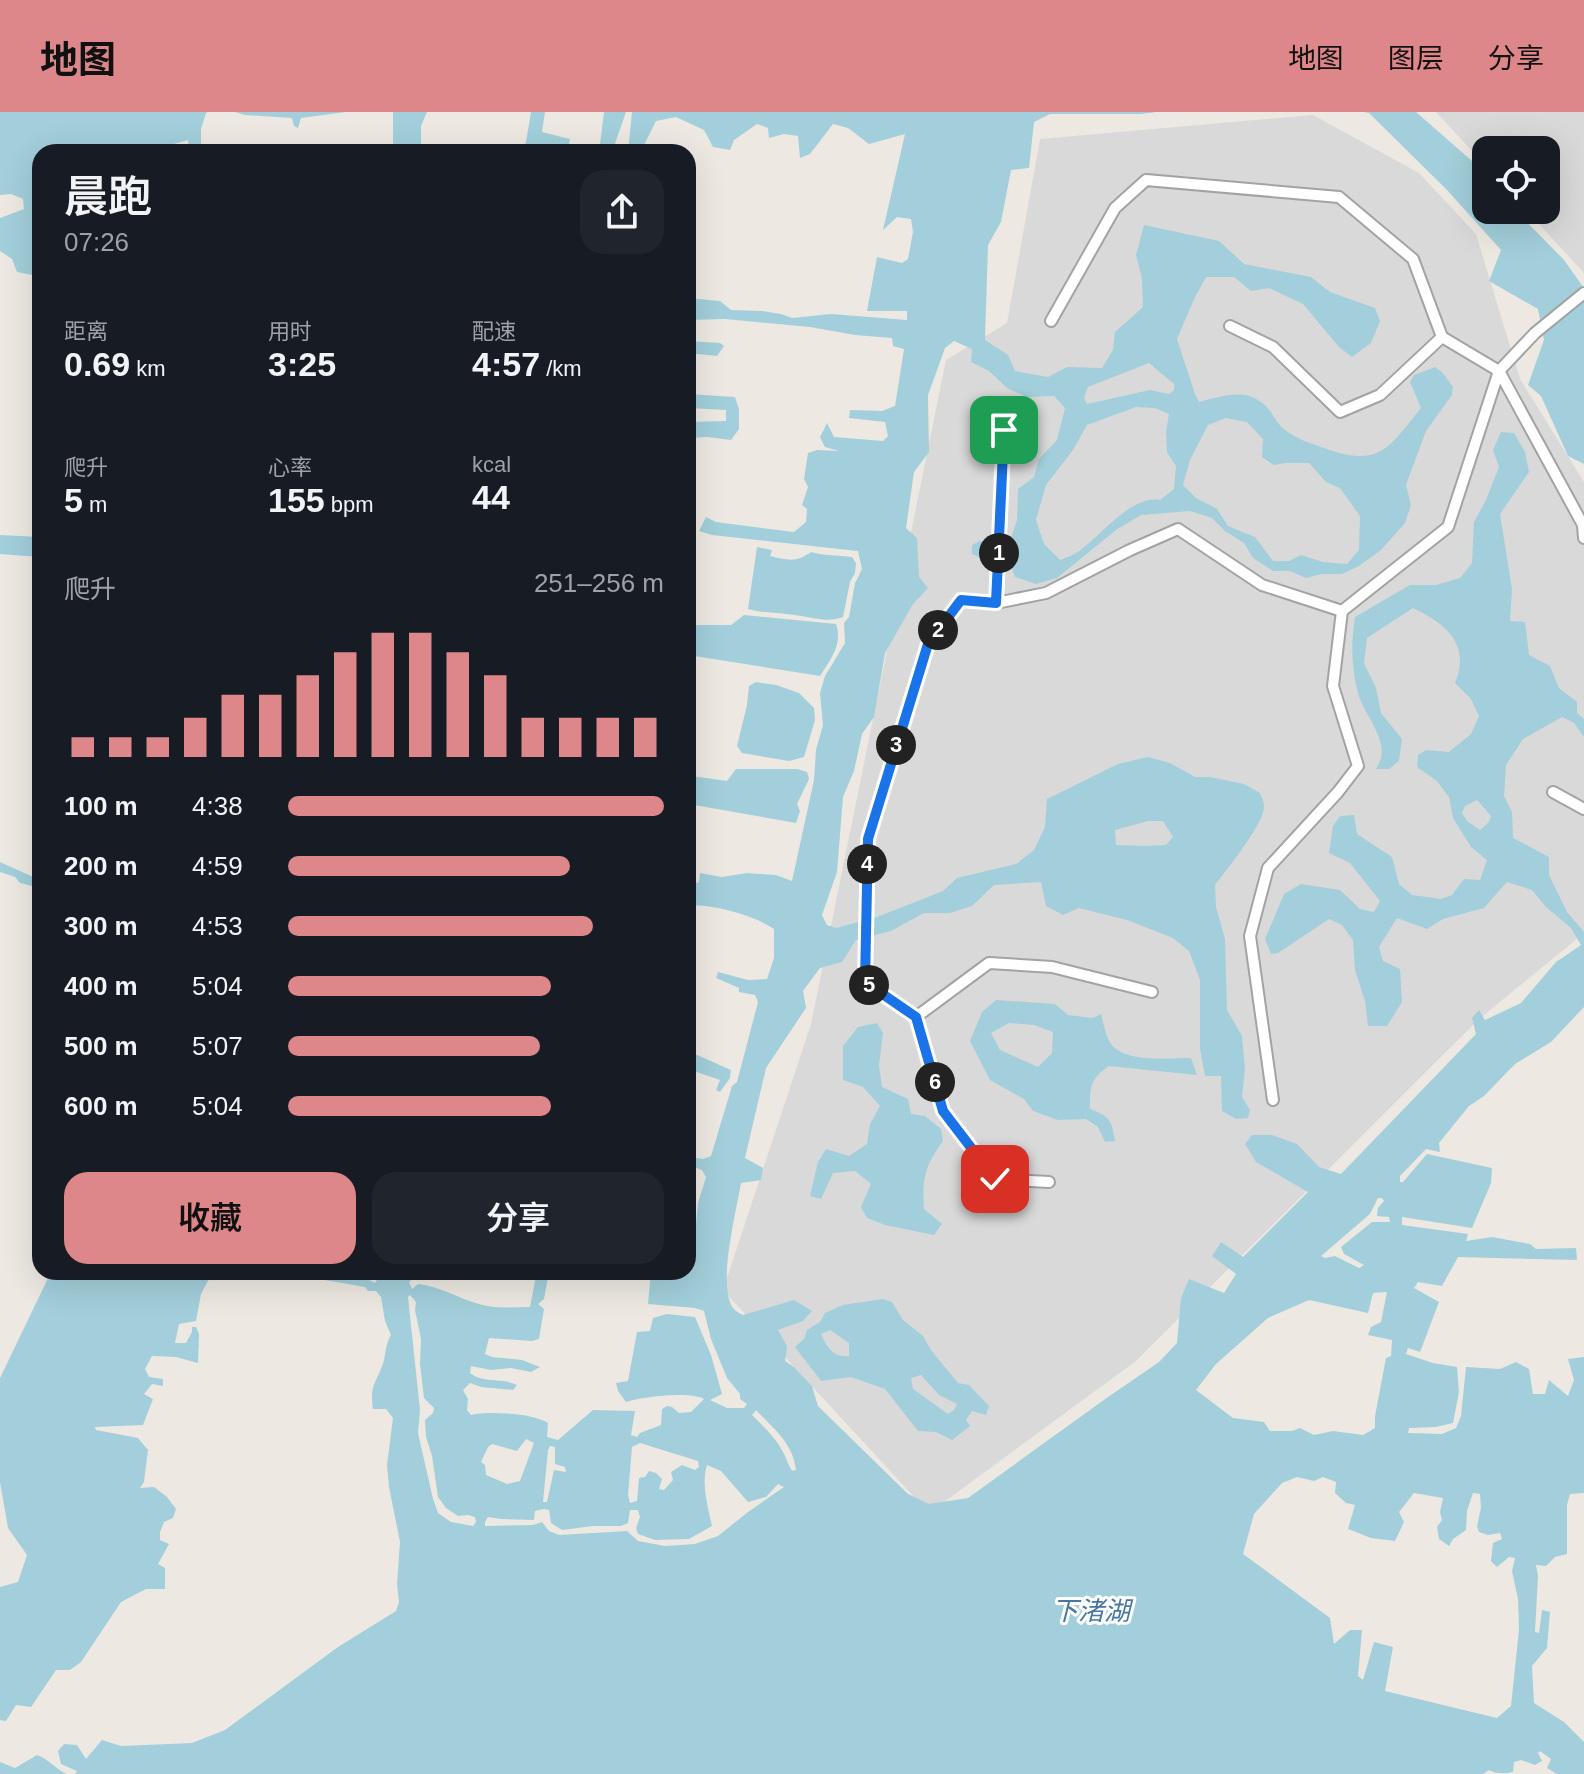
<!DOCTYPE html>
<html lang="zh">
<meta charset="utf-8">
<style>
:root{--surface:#171b24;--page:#20242c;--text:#f1f3f6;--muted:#9ea1a6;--accent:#de878a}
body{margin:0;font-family:Helvetica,"Noto Sans SC",sans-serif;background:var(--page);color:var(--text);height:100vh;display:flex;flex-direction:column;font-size:30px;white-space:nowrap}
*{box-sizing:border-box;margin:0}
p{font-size:26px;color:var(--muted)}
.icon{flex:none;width:44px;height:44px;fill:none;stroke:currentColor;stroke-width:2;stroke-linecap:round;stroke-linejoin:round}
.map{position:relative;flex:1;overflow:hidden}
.drawer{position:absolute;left:32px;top:32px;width:664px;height:1136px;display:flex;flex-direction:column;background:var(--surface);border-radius:24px;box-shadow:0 8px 32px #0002}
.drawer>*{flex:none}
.buttons{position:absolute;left:1472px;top:24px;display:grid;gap:16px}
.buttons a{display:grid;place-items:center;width:88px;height:88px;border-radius:16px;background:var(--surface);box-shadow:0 8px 32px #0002;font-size:40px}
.pin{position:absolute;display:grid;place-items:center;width:68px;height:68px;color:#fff;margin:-34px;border-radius:16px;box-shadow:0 4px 12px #0006}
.km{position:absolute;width:40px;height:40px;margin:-20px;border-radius:50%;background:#222;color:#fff;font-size:22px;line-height:40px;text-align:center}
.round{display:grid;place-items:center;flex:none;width:84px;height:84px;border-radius:24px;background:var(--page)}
.head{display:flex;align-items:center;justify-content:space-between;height:136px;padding:0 32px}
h1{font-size:44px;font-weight:600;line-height:60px}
.figures{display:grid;grid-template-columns:repeat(3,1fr);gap:12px;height:136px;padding:8px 32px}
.figures div{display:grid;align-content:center}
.figures b{font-size:34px;font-weight:600}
.figures small{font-size:22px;font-weight:400}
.figures p{font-size:22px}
.chart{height:224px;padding:16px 32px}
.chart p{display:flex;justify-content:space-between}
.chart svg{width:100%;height:144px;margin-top:8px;stroke:var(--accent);stroke-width:6}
.cta{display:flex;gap:16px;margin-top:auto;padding:16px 32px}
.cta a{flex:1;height:92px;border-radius:24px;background:var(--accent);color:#111;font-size:32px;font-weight:600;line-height:92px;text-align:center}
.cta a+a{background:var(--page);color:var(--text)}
ul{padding:0 32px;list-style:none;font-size:26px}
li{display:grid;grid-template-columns:128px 96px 1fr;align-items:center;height:60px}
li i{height:20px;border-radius:10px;background:var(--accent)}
header{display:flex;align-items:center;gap:48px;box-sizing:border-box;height:112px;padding:0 40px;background:var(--accent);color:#111}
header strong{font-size:38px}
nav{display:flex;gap:44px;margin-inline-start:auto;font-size:28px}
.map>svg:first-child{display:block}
.residential{fill:#dad9d9}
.water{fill:#a2cfdb;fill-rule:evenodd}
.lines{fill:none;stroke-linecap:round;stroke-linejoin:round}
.minor-casing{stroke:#a3a3a3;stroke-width:14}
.minor{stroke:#fff;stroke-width:10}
.route-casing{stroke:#fff;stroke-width:16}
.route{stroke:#1a73e8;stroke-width:10}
.labels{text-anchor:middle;stroke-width:6;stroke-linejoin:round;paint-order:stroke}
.water-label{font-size:26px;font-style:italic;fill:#4777a2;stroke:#fff}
</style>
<header>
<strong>地图</strong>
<nav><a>地图</a><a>图层</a><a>分享</a></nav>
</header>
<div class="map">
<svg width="1584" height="1662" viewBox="0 0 1584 1662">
<rect width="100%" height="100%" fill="#ede9e2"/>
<path class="residential" d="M1436,0H1584V161L1526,98H1546V38H1486V54Z
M1313,3L1419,61L1476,122L1520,267L1584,370V821L1478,908L1136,1249L929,1401L723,1178L811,912L946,248L1007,211L1040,27Z"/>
<path class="water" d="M0,0H208L206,1L201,17V40H189L188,28L174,32V40H40V156L32,163L17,160L12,147L0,139V106L24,97L23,87L11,82L0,83Z
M235,0H346L301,6L298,16L294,14L292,6L245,3Z
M393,0H427L421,14V40H393Z
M531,0H545L542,20L570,27L567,40H521L526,30Z
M604,0H626L612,40H599Z
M632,0H1157L1141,2H1050L1034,10L1029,56L1011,58L1001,110L988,133L985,228L1008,243L1015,259L1048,265L1067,255L1102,256L1113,238L1115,220L1143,195L1142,167L1136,143L1144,113L1219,129L1244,152L1311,165L1330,180L1375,196L1380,209L1371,231L1352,245L1339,235L1303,192L1269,176L1251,179L1234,165H1206L1195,185L1177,227L1195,282L1199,290C1216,286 1238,278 1254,286C1272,294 1272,307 1284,317C1296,327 1310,331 1324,336C1379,356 1388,337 1421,296L1410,270L1414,263L1435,255L1442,260L1453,275L1452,283L1426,319L1406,373L1411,393L1405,411L1381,438L1359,454L1342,462H1322L1306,466L1290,459H1273L1253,446L1244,431L1225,419L1212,406L1190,399L1141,403L1116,418L1057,466L1036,472L1015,465L1007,444L988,449L972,442V433L980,429L990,433L1010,429L1017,408L1018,377L1034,365L1039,347L1057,328L1065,296L1054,284L1027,285L1007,276L989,259L971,250L972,237L954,229L945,236L928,283L929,340L914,360L906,416L917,426L919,465L928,476L913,492L885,541L874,605L862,622L854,659L843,685L837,760L822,803L827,813L836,816L877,805L943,779L957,766L1016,752L1034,738L1045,715L1047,687L1118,652L1148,645L1170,651L1195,665H1210L1244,672L1260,681C1261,685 1264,689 1264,694C1265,711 1226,758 1215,773L1216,795L1225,827L1227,898L1242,924L1245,957L1242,985L1250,998L1248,1006L1236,1007L1222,999L1221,964H1205L1200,937V868L1189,839L1173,826L1127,808L1079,796L1063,803L1046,794L1041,770L994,773L972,794L950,801H924L891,819L856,828L842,850L820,856L803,879L806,896L766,956L745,1046L763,1056L761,1068L741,1071C736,1101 720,1162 730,1190C732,1197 737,1200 743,1203L794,1188L812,1199L803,1209L778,1218L787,1234L785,1249L794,1255L812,1274L818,1294L908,1382L929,1392L968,1386L1108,1285L1159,1250L1177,1231L1181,1186L1189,1167L1224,1181L1236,1162L1212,1144L1221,1130L1243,1145L1308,1080L1256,1050L1245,1032L1252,1023H1272L1297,1032L1319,1055L1341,1062L1476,922L1472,906L1479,898L1485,908L1521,891L1556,850L1581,833L1571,816L1546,795L1532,778L1507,770L1484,796L1443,807L1427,817L1397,806L1379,835L1383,849L1400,857L1402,890L1387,914H1368L1365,889L1355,858L1353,828L1342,813L1329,807L1278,841L1271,842L1265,827L1284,782L1301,772L1340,778L1360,797L1374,800L1380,789L1350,751L1329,741L1333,714L1340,704L1354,703L1357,722L1392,745L1399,772L1412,783L1441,787L1452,783L1464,767L1480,768L1487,748L1471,735L1453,706L1449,685L1437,669L1417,655L1418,643L1426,638L1449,640L1471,622L1479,604L1471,587L1455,571C1471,532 1446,512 1413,496L1367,526L1364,551L1376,576L1381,601L1402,627L1399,649L1389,657H1376C1378,653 1380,650 1381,646C1386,624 1363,601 1358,581C1351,555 1351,531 1355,505L1410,473H1436L1460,466L1472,451L1474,410L1486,388L1499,355L1493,338L1501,320L1514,321L1525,340L1529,360L1500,402L1512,477L1510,509L1525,510L1529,543L1550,554L1559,576L1577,590V601L1584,607V625L1574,611L1562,605L1523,627L1506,653L1504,684L1512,700L1513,726L1549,745V763L1567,800L1584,820V895L1551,930L1515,952L1484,984L1469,994L1439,1031L1440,1040L1426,1037L1400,1064V1070H1403L1427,1042L1492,1056L1491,1071L1472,1116L1402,1105V1113L1468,1122L1466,1129L1492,1125L1530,1132L1536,1137L1576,1136L1577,1148L1458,1145L1442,1174L1418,1170L1414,1176L1439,1190L1420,1240L1408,1236L1406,1242L1433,1251L1457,1255L1459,1280L1453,1311L1436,1315L1409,1316L1408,1321L1442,1322L1456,1316L1461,1304L1466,1255L1500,1257L1516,1250L1529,1257L1533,1282H1545L1549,1268L1568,1284L1574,1268L1568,1247L1584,1245V1381L1570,1382L1567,1393V1442L1555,1445L1546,1454L1536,1453L1538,1464L1535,1520L1539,1521L1542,1498L1550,1500L1547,1536L1532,1554L1534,1591L1564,1610L1584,1630V1662H1557L1547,1656L1551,1647L1540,1639L1538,1641L1542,1649L1535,1653L1521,1648L1514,1650L1513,1660C1505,1662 1496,1662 1489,1658L1483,1662H75L77,1659L61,1652L58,1639L64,1632L77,1633L86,1647L102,1628L121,1634L192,1631L225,1618L338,1535L396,1499L399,1490L397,1472L400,1430L389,1375L387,1353L393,1306L386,1297H373C369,1271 378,1270 384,1248C386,1238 386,1231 391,1223L385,1209L381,1185L376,1179H368L365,1175L279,1160C310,1160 348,1154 375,1171L378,1166V1160H411L412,1167L409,1170L412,1177L418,1172C440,1174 457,1186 479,1192C495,1197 513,1195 530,1195L536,1164L530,1160H549L544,1187L538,1192L544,1197L539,1227L532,1229L489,1226L485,1242L492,1245L522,1248L540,1255L531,1260L511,1256L491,1258L471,1254L470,1261C484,1272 501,1265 517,1273L513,1278L481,1275L470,1271L463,1278L468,1287L467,1298L471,1303C489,1299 532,1301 548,1311L547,1325L558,1328L593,1298L635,1299L631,1323L637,1325L640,1321L661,1313L662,1297L667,1294L672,1295L679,1301L691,1300L704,1287C690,1279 643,1285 626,1290L618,1279L616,1271L628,1269L637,1220L650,1219L653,1206L667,1202L695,1205L711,1243L722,1282L710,1288L727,1296H744L747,1292L740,1287V1282L727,1266L711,1227L704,1199L695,1196L648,1192L651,1160H688V1131L695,1122L698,1091L706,1065L702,1058L688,1053V1045L703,1047L711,1044L732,974L737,970L758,890L755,883L739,880V876L716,866L718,860L748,868L767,867L774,846V817C756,804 710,791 688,794V770L692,772L699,770L700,761L722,765L747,761L776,763L792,769L814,668L816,638L823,613L820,581L825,564L845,531L844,511L849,505L855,471L862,457L858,439L712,423L699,419L706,405L716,410L794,420L806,410L807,397L802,393L808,375L804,367L808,341L817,338L839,339L825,335L820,325L827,311L834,325L883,329L888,324L885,310L849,306L850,298L882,299L895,294L904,237L893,234L892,226L855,223L810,215L725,207L688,208V186L720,189L731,198L762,199L781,202L792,206L831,202L907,208V199H867L877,145L902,151L908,147L913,120L911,107L897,105L883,118L905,22L869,32L848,16L833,12L810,42L800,46L798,24L784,22L769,26L768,16L757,12L734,28L730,38L713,35L704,18L676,5L656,9L643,35L638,40H628ZM1149,251L1174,272V278L1169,282L1150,278L1087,292L1084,286L1088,275ZM1136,295L1155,296L1169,302L1166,320L1167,340L1176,354L1174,377L1160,388C1132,383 1103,421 1082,437C1076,442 1068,445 1060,448L1044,432L1036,408L1046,373L1073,338L1087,313ZM1226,306L1247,310L1263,327L1262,345L1274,353L1286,351H1309L1326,370L1340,376L1360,404L1359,438L1347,452L1323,450L1301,443L1289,449H1273L1255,425L1228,414L1217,397L1196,386L1183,373L1190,348L1208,313ZM1477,688L1491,704L1489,710L1480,718L1467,709L1462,701L1465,694ZM1148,709H1163L1173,725L1166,733L1144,734L1116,733L1115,718ZM1378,1086H1382L1384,1089L1378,1096L1377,1104L1389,1105L1390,1110H1372L1341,1135L1344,1142L1364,1153L1359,1156L1335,1144L1325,1146L1321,1144L1370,1102ZM1387,1180L1381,1210L1371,1215L1368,1223L1392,1228L1391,1244L1386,1246L1375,1304V1316L1363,1323L1333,1319L1314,1323L1300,1316L1292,1319H1270L1264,1310L1233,1306L1196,1278L1216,1252L1268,1206L1309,1188L1368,1201L1373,1181ZM410,1183L416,1190L415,1198L421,1227L420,1252L424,1286L434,1296L433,1301L425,1308L426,1325L432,1344L438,1385L446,1396L458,1404L468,1403L475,1405L476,1410L473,1414L451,1410L438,1401L433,1387L418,1321L420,1298L408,1185ZM756,1298C774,1317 793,1331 796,1358L792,1359C788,1353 787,1347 783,1340C776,1326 764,1315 752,1303ZM526,1327L534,1331L520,1369L507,1372L486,1363L485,1353L481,1350L488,1335L492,1332L517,1339ZM640,1331L698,1349L699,1355L695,1358L682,1353L671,1360L673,1368L664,1378L659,1377L662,1367L656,1361L649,1359L645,1365L639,1366L637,1389L630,1391L628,1383L632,1335ZM550,1334L555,1335V1352L565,1355L566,1360L554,1358L547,1390H543L548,1338ZM707,1353L721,1359L748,1390L766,1385L778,1372L784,1375L748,1400L718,1424L695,1432L665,1434L638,1429L627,1419L559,1423L549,1419L542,1410L533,1413L485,1414V1410L488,1405L501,1407L534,1408L535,1399L543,1397L549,1398L551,1411L562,1418L593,1414H621L628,1411L630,1398H638L640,1405L636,1416L638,1422L655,1428L689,1427L712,1414C708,1395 701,1372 707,1353ZM1297,1365L1314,1369L1323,1365L1336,1370L1335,1381L1346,1391L1355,1393L1348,1417L1371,1426L1395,1429L1404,1410L1399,1400L1414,1381L1443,1386L1440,1400L1442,1408L1437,1415L1439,1427L1449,1434L1453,1427L1466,1418L1467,1399L1473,1381L1480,1382L1481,1396L1477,1414L1479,1420L1488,1423L1500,1421L1502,1427L1493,1431L1491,1449L1497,1455L1509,1445L1515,1446L1512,1459L1518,1487L1519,1518L1511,1594L1497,1606L1385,1579L1393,1535L1374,1530L1363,1568L1358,1564L1362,1518H1350L1334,1532L1330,1506L1243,1442L1254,1402L1282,1371Z
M1364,0H1416L1472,49L1486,65V98H1515L1564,148L1584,176V352L1568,344L1541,284L1528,273L1544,228L1538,197L1489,169L1501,138L1447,78L1369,1Z
M688,229L720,231L724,234L717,244L688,241Z
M688,282L735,285L739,297V317L731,328L707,325L690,326L688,329V310L726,309V298L688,296Z
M0,423L40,425V445L0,442Z
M757,435L772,438L770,444C787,448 796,451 811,440C825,444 838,443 852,445L856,451L855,461L850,470L843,505C825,512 805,503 786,502C772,500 763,501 748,497Z
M744,503L836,512C843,532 831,547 820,564L688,543V513H731Z
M756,570L776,573L799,581L814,596L815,608L804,645L789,649L742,641L737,634L747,593L749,574Z
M736,657H797L807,660L809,667L797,692L800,699L796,711L688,692V669L692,664L727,669Z
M0,750L40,768V776L20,771L15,765L0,760Z
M996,888L1055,892L1068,903L1093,906L1101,902C1104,913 1106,930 1116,937C1133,950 1170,946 1191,946L1197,963L1109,954C1090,967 1090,974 1090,997C1109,1004 1112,1008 1115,1029L1105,1030L1098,1015L1086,1007L1058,1008L1033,999L1024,987L990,968L970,929L982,900ZM1009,911L1034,913L1053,920L1052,941L1038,955L1000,938L991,921Z
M877,911L883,921L879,953L882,975L908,987L911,1002L925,1004L941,1017L943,1029C925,1054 922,1066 924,1097L942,1112L934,1123L885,1113L867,1106L861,1095L871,1072L855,1059L833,1061L821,1087L810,1084L818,1050L826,1037L849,1044L867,1032L870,1012L880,994L863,975L843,968V934L858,915Z
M688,939L731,958L730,966L720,980L716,978L720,968L688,957Z
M51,1160L212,1161L201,1182L196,1209L179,1212L175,1231H186L192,1220V1215H196L199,1222L198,1251L176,1245L152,1244L145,1257L149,1265L163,1267V1274L152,1272L144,1282L153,1287L143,1313L95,1315L96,1318L138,1326L148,1338L144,1370L140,1376L154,1375L167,1385L176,1397L173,1406L164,1410L160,1420V1428L169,1432L158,1452L165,1456V1477H146L121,1490L81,1550L70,1558H56L31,1595L16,1593L6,1609L0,1608V1475L18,1470L27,1443L8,1416L0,1370V1266Z
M883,1187L892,1190L903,1208L923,1224L931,1238L958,1271L969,1273L989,1294L986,1303L972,1299L966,1308L970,1314L952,1328L936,1320L918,1319L885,1277L851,1265L821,1269L795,1235L804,1227L807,1218L820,1210L825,1201L843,1193ZM830,1218L849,1231V1244C833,1246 827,1235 821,1222ZM921,1263L939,1283L957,1292L954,1298L948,1302L913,1277L911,1266Z
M37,1643C49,1647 55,1657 67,1662H0V1650L15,1656Z"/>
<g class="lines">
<g class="minor-casing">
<path id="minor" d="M1051,209L1115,96L1146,68L1339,85L1413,147L1442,225
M1230,214L1273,235L1340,300L1380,283L1442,225L1499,259L1583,413L1584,426
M996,491L1004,318
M1553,680L1584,697
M916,905L989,851L1052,855L1152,880
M1273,988L1250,824L1268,756L1338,680L1358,654L1333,574L1342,499L1448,415L1499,259L1535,221L1584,181
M1049,1070L995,1067L943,999L916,905L865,870L868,727L928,532L961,488L996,491L1046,481L1130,438L1178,417L1262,473L1342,499"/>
</g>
<use href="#minor" class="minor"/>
</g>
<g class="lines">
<g class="route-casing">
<path id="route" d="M995,1067L943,999L916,905L865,870L868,727L928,532L961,488L996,491L1004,318"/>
</g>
<use href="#route" class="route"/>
</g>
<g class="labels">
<g class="water-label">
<text x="1091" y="1508">下渚湖</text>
</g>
</g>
</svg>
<div class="buttons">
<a><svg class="icon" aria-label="locate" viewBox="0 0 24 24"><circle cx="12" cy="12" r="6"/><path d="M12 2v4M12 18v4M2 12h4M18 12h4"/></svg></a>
</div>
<div class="pin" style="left:1004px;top:318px;background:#1e9e55"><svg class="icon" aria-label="arrive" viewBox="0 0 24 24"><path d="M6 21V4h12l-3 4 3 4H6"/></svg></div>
<div class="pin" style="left:995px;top:1067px;background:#d93025"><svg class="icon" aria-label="check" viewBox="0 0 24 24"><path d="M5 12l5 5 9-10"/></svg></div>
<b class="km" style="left:999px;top:441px">1</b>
<b class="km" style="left:938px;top:518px">2</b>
<b class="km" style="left:896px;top:633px">3</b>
<b class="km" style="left:867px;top:752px">4</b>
<b class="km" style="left:869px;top:873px">5</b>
<b class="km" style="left:935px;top:970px">6</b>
<section class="drawer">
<div class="head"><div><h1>晨跑</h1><p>07:26</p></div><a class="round"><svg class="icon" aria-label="share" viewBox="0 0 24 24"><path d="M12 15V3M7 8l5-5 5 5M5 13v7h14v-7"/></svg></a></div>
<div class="figures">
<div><p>距离</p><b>0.69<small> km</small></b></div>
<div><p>用时</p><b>3:25</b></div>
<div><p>配速</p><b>4:57<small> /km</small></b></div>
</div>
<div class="figures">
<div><p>爬升</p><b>5<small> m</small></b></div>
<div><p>心率</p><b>155<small> bpm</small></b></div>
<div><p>kcal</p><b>44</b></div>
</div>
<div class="chart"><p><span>爬升</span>251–256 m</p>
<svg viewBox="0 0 160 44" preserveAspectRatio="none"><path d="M5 44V38M15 44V38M25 44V38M35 44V32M45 44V25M55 44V25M65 44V19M75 44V12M85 44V6M95 44V6M105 44V12M115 44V19M125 44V32M135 44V32M145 44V32M155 44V32"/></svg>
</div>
<ul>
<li><b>100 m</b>4:38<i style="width:100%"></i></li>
<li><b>200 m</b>4:59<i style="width:75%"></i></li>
<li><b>300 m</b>4:53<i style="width:81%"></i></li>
<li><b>400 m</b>5:04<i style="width:70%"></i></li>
<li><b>500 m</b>5:07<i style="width:67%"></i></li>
<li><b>600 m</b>5:04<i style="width:70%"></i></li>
</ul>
<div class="cta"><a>收藏</a><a>分享</a></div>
</section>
</div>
